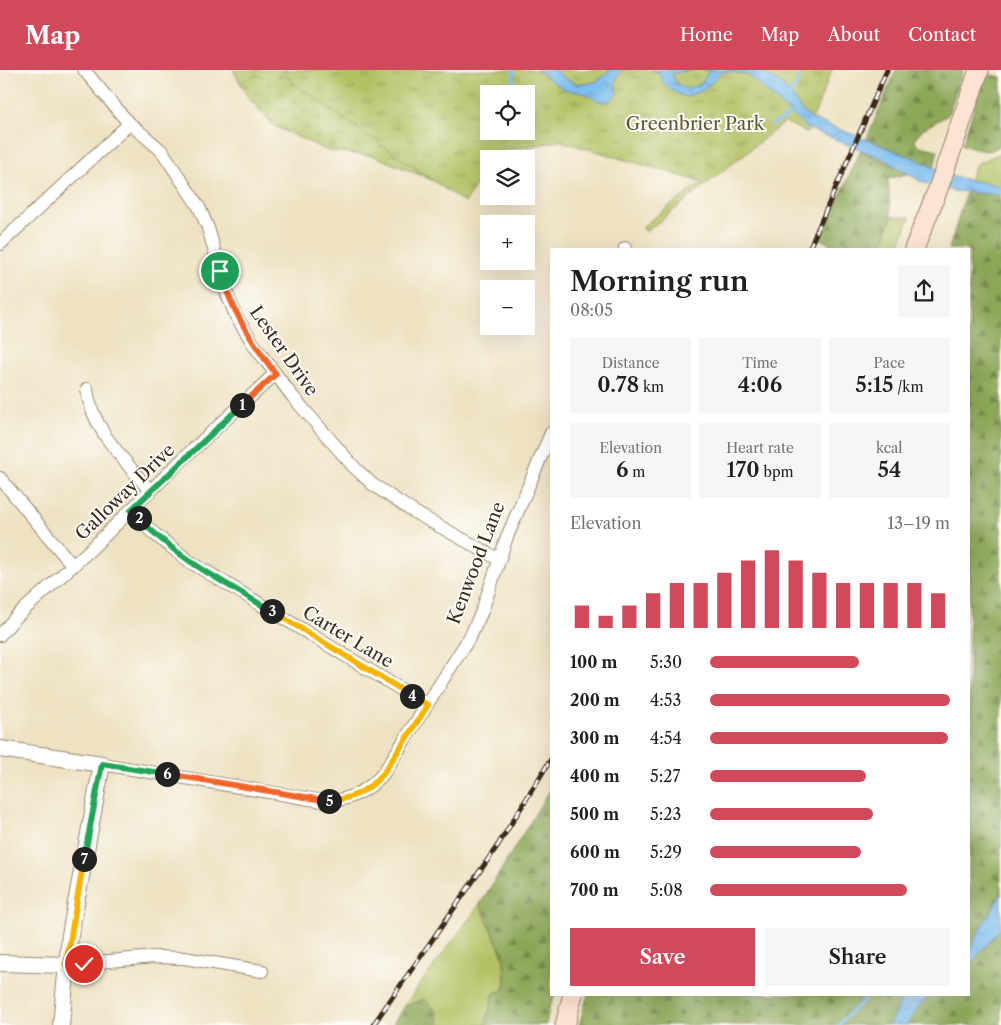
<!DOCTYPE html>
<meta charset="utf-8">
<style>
:root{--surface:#fff;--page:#f6f6f6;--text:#202124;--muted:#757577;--accent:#d1495b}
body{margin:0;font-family:"Libre Caslon Text",serif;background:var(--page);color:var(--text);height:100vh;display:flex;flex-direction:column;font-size:19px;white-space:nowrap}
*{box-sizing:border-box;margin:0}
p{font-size:16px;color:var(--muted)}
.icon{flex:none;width:28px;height:28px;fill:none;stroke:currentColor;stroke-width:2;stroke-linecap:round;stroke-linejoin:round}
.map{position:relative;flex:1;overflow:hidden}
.side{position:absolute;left:550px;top:178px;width:420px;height:748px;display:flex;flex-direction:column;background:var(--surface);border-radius:0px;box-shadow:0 5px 20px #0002}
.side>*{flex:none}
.tools{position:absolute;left:480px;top:15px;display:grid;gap:10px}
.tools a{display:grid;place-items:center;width:55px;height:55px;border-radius:0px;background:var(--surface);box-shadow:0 5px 20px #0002;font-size:25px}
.pin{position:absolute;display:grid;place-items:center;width:42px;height:42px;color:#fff;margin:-21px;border:2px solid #fff;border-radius:50%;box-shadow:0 1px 5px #0007}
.km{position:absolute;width:25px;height:25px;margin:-12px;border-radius:50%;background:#222;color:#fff;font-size:14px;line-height:25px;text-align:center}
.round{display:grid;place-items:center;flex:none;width:52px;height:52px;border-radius:0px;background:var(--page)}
.headline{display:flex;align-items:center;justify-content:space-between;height:85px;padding:0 20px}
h1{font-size:28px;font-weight:600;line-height:38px}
.stats{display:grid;grid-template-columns:repeat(3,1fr);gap:8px;height:85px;padding:5px 20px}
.stats div{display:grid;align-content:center;border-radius:0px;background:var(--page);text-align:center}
.stats b{font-size:21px;font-weight:600}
.stats small{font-size:14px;font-weight:400}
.stats p{font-size:14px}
.chart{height:140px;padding:10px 20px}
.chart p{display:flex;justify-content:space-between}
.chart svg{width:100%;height:90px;margin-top:5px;stroke:var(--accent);stroke-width:6}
.cta{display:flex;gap:10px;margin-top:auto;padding:10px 20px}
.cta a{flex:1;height:58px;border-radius:0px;background:var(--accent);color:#fff;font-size:20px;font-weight:600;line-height:58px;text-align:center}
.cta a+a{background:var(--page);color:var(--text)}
ul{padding:0 20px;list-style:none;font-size:16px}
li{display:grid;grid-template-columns:80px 60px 1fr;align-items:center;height:38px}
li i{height:12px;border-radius:6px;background:var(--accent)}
header{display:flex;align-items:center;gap:30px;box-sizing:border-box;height:70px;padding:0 25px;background:var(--accent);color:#fff}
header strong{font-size:24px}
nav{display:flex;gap:28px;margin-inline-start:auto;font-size:18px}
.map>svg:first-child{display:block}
.grass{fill:#b2c163;stroke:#767640}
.forest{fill:url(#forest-firs);stroke:#64683c}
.wetland{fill:url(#wetland-marsh);stroke:#767640}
.park{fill:url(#park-tufts);stroke:#767640;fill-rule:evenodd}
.water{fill:url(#water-ripples);stroke:#5a7286}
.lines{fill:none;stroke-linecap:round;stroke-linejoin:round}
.stream{stroke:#78bbee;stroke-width:3}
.minor-casing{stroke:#948670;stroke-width:14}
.tertiary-casing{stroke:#948670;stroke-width:18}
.secondary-casing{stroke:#948670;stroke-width:21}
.minor{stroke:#fff;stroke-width:12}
.tertiary{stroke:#fff;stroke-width:16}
.secondary{stroke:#fee3d2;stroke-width:19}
.rail-casing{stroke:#3b2a1e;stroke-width:5}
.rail{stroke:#fdfcf7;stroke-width:3;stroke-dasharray:9;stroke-linecap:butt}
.split-1-casing{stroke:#fff;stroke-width:10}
.split-2-casing{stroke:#fff;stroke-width:10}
.split-3-casing{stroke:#fff;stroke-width:10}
.split-4-casing{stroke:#fff;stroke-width:10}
.split-5-casing{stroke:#fff;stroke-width:10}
.split-6-casing{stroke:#fff;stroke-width:10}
.split-7-casing{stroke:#fff;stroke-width:10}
.split-8-casing{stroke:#fff;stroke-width:10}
.split-1{stroke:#f0652b;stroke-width:6}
.split-2{stroke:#22a559;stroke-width:6}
.split-3{stroke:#22a559;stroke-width:6}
.split-4{stroke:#f5b400;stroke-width:6}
.split-5{stroke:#f5b400;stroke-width:6}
.split-6{stroke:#f0652b;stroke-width:6}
.split-7{stroke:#22a559;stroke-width:6}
.split-8{stroke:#f5b400;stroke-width:6}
.labels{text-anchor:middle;stroke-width:4;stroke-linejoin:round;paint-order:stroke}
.park-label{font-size:18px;fill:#5f5733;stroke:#fdfcf7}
.street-label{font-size:18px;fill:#3b2a1e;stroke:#fdfcf7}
</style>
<header>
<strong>Map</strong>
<nav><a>Home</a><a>Map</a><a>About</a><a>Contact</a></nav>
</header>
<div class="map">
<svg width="1001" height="955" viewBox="0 0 1001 955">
<defs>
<pattern id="forest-firs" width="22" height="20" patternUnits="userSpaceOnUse" patternTransform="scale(1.25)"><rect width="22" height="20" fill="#8da759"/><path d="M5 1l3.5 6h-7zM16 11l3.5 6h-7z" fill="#748849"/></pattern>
<pattern id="wetland-marsh" width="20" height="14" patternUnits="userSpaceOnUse" patternTransform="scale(1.25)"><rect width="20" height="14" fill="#b2c163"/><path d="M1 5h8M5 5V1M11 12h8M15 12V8" fill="none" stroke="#929d51"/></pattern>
<pattern id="park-tufts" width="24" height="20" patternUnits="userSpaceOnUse" patternTransform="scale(1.25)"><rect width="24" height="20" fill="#b2c163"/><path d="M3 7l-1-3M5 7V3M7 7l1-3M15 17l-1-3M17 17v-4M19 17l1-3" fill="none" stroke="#929d51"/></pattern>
<pattern id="water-ripples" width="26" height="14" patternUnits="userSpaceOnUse" patternTransform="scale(1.25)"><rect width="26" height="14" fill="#78bbee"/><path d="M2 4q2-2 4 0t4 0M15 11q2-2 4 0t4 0" fill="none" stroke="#6498c0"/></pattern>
</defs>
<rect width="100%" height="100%" fill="#fdfcf7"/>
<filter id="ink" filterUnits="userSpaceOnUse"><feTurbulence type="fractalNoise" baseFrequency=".02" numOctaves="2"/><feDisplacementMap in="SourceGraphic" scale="10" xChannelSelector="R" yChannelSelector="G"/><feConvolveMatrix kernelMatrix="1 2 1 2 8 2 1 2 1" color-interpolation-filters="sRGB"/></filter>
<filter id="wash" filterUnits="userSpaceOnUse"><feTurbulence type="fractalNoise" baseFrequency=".0096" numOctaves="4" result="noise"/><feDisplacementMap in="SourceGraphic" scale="20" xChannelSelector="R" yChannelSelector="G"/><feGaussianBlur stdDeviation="1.12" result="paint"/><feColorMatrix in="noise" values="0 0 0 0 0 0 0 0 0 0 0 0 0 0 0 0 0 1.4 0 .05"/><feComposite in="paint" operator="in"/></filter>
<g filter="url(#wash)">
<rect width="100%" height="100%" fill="#eee2c2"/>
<path class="grass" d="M1001,83V116L969,110L976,94Z
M891,147H910L898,179H882Z
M480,834L504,888L505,919L494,924L485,955H439L437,942L425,929L403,937Z"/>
<path class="forest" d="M896,0H963L948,45L923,59L915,68L916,75L938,80L934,98L866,70Z
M985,4L1001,7V74C992,86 974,79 962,75Z
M861,80L909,103L888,109L891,147L882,179H832L830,174L820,169Z
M978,121L1001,125V824L969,880V179H949L966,122Z
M551,718V924H556L549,938L546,955H485L494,923L505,919L504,888L480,834Z
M1001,858V955H907L920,935L932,924H969V896Z
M588,924H910L900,934L889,955H579Z
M425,929L437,942L439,955H394V952L403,937Z"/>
<path class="wetland" d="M233,0H443L439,113L374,86L328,81L274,56L248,27Z"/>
<path class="park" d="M283,0H832L807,63L785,52L646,162L642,157L702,112L560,71L497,82L492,89H489V94L465,133L292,12ZM489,24H526V61H489Z"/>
<path class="water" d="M536,0H556C570,17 596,20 609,0H623C616,8 614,13 617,23C606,40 598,29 586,24C578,21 570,22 563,18C553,13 546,5 536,0Z
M651,0H692L672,4L676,13L687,19L701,14L709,2L704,0H759L781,14L789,22L802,41L812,49L914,88L954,107L1001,116V125L954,121L924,113L884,89L807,58L748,5L732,2L721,3L704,20L686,27C674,23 662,16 659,2Z
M1001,824V858L969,896V880Z
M910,924H932L920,935L907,955H889L900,934Z"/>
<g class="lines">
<path class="stream" d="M513,24L514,0
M789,26L797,15L801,0
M478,48L489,49
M772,55L795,42
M838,955L869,924"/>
</g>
</g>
<g filter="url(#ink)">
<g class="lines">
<g class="minor-casing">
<path id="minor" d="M84,0L127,51L162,81L199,137L208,158L227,224L236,246L256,278L293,327L354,397L372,414L414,442L498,489
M0,174L129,54
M625,179V178
M87,319C91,359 126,391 150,421
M0,408L73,496
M131,440L152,462L189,491L427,635
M0,565L16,547L91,479L186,386L275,304
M102,694L328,732C351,729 368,721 383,704L471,565L482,541L507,467L551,363
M65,895L154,887L184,888L262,901"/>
</g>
<g class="tertiary-casing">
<path id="tertiary" d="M0,679L102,694L70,865L61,955
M0,893L65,895"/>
</g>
<g class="secondary-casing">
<path id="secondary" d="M914,179L938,119L979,0
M565,955L573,924"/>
</g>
<use href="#minor" class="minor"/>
<use href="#tertiary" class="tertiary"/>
<use href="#secondary" class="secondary"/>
<g class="rail-casing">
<path id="rail" d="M809,179L887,0
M373,955L498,775L551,689"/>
</g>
<use href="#rail" class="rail"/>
</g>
</g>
<g class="lines" filter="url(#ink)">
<g class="split-1-casing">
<path id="split-1" d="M220,201C232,241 251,271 276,304L242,335"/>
</g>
<g class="split-2-casing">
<path id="split-2" d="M139,448L131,440L242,335"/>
</g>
<g class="split-3-casing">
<path id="split-3" d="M139,448C176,488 225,513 272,541"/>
</g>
<g class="split-4-casing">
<path id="split-4" d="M272,541L412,626"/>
</g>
<g class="split-5-casing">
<path id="split-5" d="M329,731C352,729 368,721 383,704L428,635L412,626"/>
</g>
<g class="split-6-casing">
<path id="split-6" d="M167,704L329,731"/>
</g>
<g class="split-7-casing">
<path id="split-7" d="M84,789L102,694L167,704"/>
</g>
<g class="split-8-casing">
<path id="split-8" d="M84,789L66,895L84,894"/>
</g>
<use href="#split-1" class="split-1"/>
<use href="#split-2" class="split-2"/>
<use href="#split-3" class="split-3"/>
<use href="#split-4" class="split-4"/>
<use href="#split-5" class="split-5"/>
<use href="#split-6" class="split-6"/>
<use href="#split-7" class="split-7"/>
<use href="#split-8" class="split-8"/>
</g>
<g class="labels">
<g class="park-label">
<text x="695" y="60">Greenbrier Park</text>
</g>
<g class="street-label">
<text transform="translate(284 281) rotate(55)" y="6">Lester Drive</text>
<text transform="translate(125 422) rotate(-44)" y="6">Galloway Drive</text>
<text transform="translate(476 493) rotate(-69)" y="6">Kenwood Lane</text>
<text transform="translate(348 567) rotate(31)" y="6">Carter Lane</text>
</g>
</g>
</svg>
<div class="tools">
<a><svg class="icon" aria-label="locate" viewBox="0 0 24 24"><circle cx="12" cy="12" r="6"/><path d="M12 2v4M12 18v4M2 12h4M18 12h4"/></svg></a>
<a><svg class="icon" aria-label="layers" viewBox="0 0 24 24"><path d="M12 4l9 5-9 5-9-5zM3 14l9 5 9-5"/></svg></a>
<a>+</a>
<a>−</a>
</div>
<div class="pin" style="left:220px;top:201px;background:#1e9e55"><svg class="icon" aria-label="arrive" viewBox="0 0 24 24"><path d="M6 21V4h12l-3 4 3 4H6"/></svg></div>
<div class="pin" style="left:84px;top:894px;background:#d93025"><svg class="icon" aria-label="check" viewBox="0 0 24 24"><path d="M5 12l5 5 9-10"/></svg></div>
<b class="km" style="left:242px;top:335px">1</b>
<b class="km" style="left:139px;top:448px">2</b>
<b class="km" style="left:272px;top:541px">3</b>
<b class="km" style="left:412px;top:626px">4</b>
<b class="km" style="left:329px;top:731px">5</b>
<b class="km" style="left:167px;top:704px">6</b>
<b class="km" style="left:84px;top:789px">7</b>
<section class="side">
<div class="headline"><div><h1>Morning run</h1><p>08:05</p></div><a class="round"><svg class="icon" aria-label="share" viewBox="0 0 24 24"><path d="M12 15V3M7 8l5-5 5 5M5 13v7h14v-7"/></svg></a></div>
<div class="stats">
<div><p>Distance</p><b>0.78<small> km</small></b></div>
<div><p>Time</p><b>4:06</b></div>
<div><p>Pace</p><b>5:15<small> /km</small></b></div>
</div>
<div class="stats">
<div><p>Elevation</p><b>6<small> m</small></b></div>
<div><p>Heart rate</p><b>170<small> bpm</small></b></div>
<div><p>kcal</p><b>54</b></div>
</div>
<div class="chart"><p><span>Elevation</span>13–19 m</p>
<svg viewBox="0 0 160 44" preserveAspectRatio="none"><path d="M5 44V33M15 44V38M25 44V33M35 44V27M45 44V22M55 44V22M65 44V17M75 44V11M85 44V6M95 44V11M105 44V17M115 44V22M125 44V22M135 44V22M145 44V22M155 44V27"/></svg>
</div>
<ul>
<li><b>100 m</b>5:30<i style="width:62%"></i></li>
<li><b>200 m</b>4:53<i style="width:100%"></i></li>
<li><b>300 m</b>4:54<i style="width:99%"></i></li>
<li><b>400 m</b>5:27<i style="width:65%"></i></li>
<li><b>500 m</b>5:23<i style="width:68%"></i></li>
<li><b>600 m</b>5:29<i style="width:63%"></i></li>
<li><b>700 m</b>5:08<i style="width:82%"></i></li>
</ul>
<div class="cta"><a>Save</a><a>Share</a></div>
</section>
</div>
